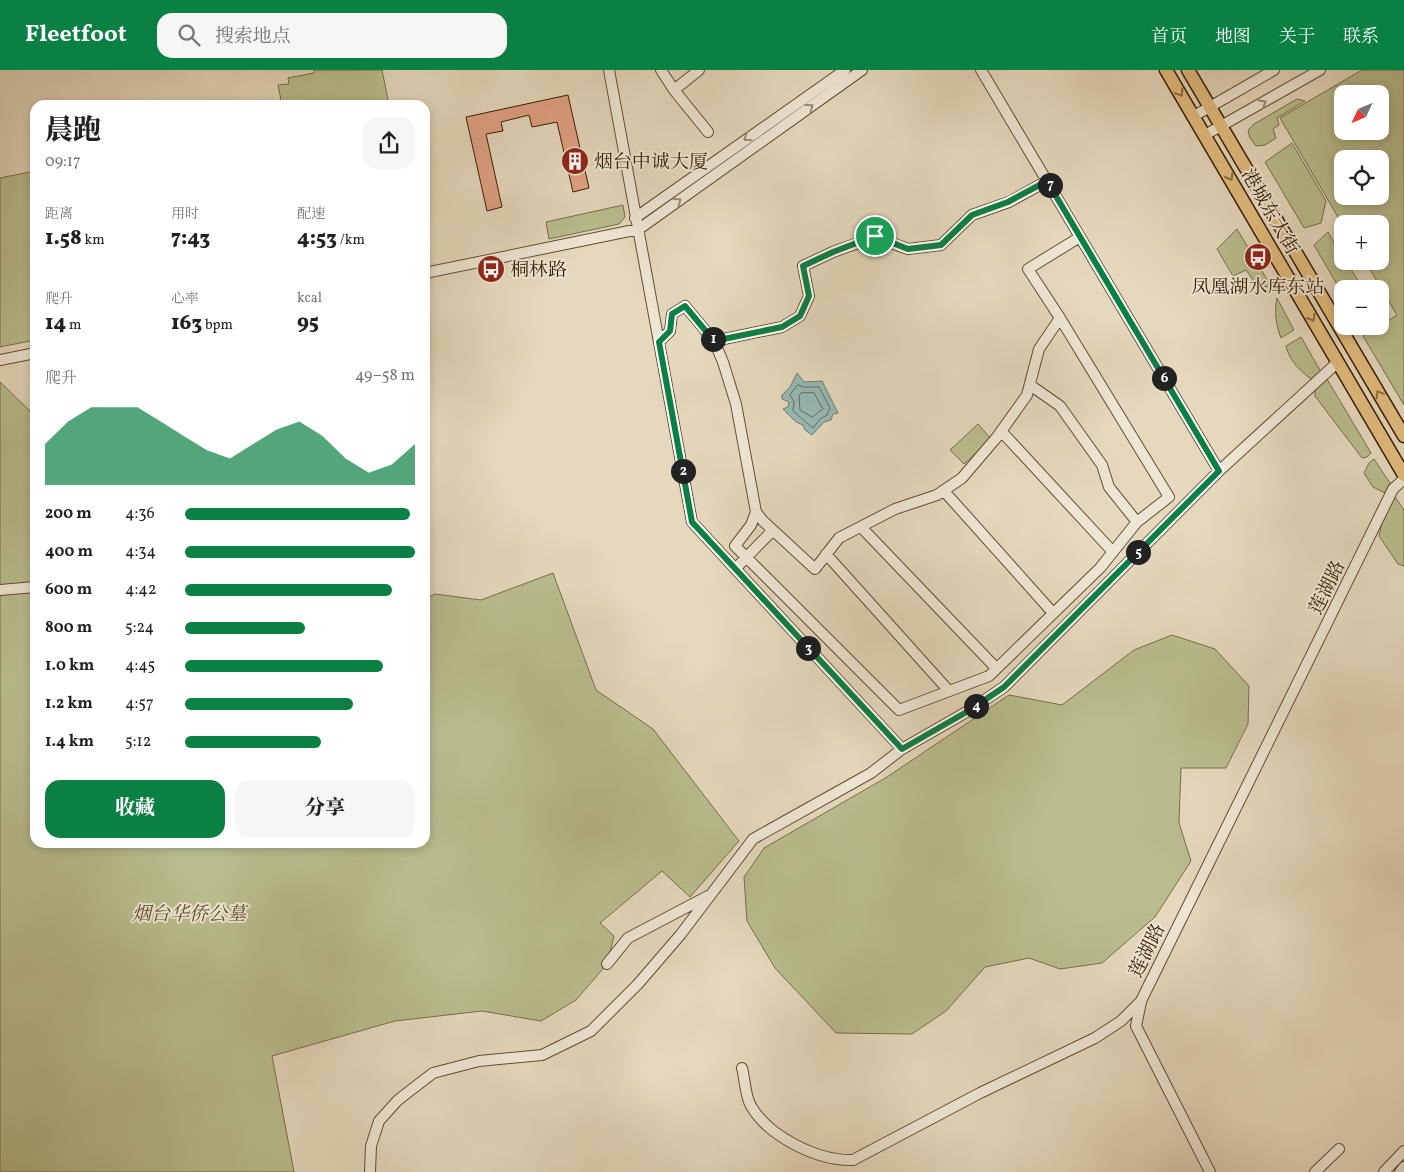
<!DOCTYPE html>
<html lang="zh">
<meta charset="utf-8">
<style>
:root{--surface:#fff;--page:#f6f6f6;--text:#222;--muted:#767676;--accent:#0b8043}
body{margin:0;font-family:Vollkorn,"Noto Serif SC",serif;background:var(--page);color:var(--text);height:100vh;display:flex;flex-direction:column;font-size:19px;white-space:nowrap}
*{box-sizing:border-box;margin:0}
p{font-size:16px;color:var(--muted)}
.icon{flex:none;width:28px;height:28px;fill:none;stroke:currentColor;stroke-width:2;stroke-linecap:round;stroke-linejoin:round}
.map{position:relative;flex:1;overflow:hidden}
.panel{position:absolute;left:30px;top:30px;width:400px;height:748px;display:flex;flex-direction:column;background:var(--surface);border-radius:15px;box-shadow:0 2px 8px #0003}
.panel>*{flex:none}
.needle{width:32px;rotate:226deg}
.controls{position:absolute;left:1334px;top:15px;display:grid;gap:10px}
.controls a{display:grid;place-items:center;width:55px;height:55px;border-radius:10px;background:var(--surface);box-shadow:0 2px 8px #0003;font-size:25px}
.pin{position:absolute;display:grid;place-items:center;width:42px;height:42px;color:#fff;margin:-21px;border:2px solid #fff;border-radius:50%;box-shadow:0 1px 5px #0007}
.km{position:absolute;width:25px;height:25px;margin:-12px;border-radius:50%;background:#222;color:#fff;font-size:14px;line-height:25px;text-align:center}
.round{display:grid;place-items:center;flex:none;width:52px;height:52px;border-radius:15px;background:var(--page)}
.head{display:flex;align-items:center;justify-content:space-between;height:85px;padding:0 15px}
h1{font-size:28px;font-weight:800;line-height:38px}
.metrics{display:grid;grid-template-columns:repeat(3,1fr);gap:8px;height:85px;padding:5px 15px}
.metrics div{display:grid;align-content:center}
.metrics b{font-size:21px;font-weight:800}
.metrics small{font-size:14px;font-weight:400}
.metrics p{font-size:14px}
.chart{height:140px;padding:10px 15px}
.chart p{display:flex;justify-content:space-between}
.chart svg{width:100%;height:90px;margin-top:5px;fill:var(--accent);opacity:.7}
.cta{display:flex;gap:10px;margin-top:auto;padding:10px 15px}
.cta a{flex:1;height:58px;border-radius:15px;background:var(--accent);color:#fff;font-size:20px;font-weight:800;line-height:58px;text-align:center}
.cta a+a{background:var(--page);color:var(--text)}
ul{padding:0 15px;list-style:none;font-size:16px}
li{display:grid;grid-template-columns:80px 60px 1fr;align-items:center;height:38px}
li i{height:12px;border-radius:6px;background:var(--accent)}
header{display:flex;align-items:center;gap:30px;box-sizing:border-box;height:70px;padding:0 25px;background:var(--accent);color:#fff}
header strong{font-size:24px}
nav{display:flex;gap:28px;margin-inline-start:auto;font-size:18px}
.search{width:350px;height:45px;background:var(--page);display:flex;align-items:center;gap:12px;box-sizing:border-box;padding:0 18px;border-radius:15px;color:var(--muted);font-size:19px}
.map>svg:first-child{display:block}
.green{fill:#b9bd8e;stroke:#786e48;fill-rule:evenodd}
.water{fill:#96b9b5;stroke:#707b6d}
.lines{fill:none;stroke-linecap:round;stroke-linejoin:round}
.shore{stroke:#666c5b;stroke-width:1}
.building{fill:#dfa083;stroke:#361e01}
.minor-casing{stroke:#624c30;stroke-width:12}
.major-casing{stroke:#361e01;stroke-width:15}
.minor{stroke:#eee6d4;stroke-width:10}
.major{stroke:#e2bc7e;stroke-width:12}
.oneway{stroke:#8c6d40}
.oneway2{stroke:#9b8c75}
.route-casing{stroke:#fff;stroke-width:10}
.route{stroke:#0b8043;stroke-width:6}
.labels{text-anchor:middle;stroke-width:4;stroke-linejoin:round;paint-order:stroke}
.poi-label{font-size:19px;fill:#361e01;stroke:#eee6d4;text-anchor:start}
.street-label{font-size:19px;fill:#361e01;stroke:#eee6d4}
.park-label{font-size:19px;font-style:italic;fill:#5d4e2b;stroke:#eee6d4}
</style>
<header>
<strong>Fleetfoot</strong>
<div class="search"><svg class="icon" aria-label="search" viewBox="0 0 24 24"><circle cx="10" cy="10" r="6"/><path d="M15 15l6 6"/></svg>搜索地点</div>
<nav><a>首页</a><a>地图</a><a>关于</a><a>联系</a></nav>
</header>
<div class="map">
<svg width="1404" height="1102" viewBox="0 0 1404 1102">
<rect width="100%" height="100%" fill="#e5d8bd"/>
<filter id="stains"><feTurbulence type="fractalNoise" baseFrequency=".004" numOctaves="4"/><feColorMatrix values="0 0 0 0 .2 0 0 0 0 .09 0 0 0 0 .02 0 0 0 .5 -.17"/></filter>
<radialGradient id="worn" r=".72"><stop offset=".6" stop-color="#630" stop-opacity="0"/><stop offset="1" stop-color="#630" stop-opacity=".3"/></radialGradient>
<path class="green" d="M314,0H382L389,35H282L278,15L289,14L288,8L314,3Z
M1362,0H1404V335L1363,266L1397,245L1365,191H1380V154H1342L1280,48ZM1342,24H1380V61H1342ZM1342,89H1380V126H1342Z
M1297,29L1305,31L1277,48L1279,55L1273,59L1276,68L1265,75L1256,76L1250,68L1248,60L1254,54Z
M1292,73L1326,131L1321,153L1304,158L1265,92Z
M35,101V270L0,277V108Z
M623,135L625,147L619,154L549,169L546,152Z
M1237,159L1272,218L1256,214L1246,200L1233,206L1217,179Z
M1328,162L1342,186V191H1346L1363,219H1342V223L1314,175Z
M1277,228L1294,260L1281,268C1276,255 1274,242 1277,228Z
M1301,267L1321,302L1311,309C1300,301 1289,290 1286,276Z
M1327,309L1371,383L1367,387L1362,388L1315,326V320Z
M0,312L35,346V772H425V529L435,524L481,530L553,503L596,620L653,659L739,771L690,827L662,801L600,853L614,866L607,894L576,930L541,951L482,941L395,951L272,986L294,1102H0Z
M978,354L991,369L964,394L950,380Z
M1374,389L1390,413L1385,423L1373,417L1364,403L1369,393Z
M1395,427L1404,440V496L1398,494L1379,466L1383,448Z
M1172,565L1215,579L1249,616L1248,654L1226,698H1181L1179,753L1191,791L1155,847L1102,893L1060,899L1029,888L985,897L946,941L912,964L836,963L775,898L747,851L744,807L764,778L887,707L1009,625L1062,635L1134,580Z"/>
<path class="water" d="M797,303L804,312L822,311L838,343L833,344L831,350L824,352L812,365L805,360L803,355L796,352L783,339L788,337L789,332L782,329V325L790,317Z"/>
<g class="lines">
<path class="shore" d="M798,315L804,317H819L830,338L827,345L820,349L813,358L793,341L794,332L790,325Z
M814,323L823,339L812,347L800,340L799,326L801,323Z"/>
</g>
<path class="building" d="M568,25L589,118L573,122L557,52L532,57L529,45L501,52L503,61L486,64L502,137L487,141L466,47Z"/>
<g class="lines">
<g class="minor-casing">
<path id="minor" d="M609,0L692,452L902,679
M661,0L674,20L708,62
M981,0L1219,401L1338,292
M674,20L699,0
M1194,46L1274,0
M1205,65L1320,0
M635,148L845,0
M425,203L639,159L862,0
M714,271L782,257L800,246L809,226L803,196L833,182L875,167L908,179L941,175L972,145L1009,132L1047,111
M659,272L670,261L672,244L685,236L714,271L723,292L736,334L756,442L763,451L815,499L839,468L895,439L937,425L962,408L997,367L1027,325L1039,279L1060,248L1028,199L1080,167
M0,290L35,283
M1030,315L1060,336L1102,395L1109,417L1137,452
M1001,361L1113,482
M944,421L1053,543
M756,442L751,455L735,476L899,640L989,606L1100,498L1137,452L1169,427L1060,248
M861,457L996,598
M826,484L949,621
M735,499L773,460
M0,520L35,517
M607,894L628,868L708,826
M1141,932L1136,956L1210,1102
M742,998C745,1009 745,1026 751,1036C769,1067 818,1091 853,1090L980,1023L1095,968L1121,951L1141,931L1393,419L1404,409
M370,1102L371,1076L379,1051L398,1030L433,1003L479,991L542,985L591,961L638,914L681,864L753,769L871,703L902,679L970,640L1004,617L1219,401
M1315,1102L1339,1079
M1384,1102L1404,1081
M1400,1102L1404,1097"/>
</g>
<g class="major-casing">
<path id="major" d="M1166,0L1404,405
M1188,0L1404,366"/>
</g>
<use href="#minor" class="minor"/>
<use href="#major" class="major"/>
</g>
<defs><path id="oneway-chevron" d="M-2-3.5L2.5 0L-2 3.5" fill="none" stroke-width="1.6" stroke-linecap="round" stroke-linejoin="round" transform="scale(1.25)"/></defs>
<g class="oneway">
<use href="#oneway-chevron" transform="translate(1180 23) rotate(59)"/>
<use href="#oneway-chevron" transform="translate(1230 107) rotate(60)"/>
<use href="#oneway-chevron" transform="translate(1312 248) rotate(60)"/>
<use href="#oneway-chevron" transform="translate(1379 324) rotate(-121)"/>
</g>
<g class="oneway2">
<use href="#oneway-chevron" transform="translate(1263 33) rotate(-30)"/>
<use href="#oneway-chevron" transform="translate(810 37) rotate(-36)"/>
<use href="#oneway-chevron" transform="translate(747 68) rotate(145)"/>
<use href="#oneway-chevron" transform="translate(678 131) rotate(-36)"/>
</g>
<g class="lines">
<g class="route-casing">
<path id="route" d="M1047,111L1219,401L1004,617L970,640L902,679L692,452L659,272L670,261L672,244L685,236L714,271L782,257L800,246L809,226L803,196L833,182L875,166L908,179L941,175L972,145L1008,132Z"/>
</g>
<use href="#route" class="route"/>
</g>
<defs>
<g id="building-disc" transform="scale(1.4375)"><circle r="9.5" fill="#8f2418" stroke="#eee6d4"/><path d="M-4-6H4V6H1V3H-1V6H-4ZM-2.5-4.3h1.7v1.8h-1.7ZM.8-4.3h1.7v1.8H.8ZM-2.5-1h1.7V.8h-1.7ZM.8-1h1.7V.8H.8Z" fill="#fff"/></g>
<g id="bus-disc" transform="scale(1.4375)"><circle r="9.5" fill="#8f2418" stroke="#eee6d4"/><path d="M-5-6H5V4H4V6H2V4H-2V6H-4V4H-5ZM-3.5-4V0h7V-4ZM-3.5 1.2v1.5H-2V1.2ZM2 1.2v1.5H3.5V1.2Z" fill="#fff"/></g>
</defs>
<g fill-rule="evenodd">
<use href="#building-disc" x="575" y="91"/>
<use href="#bus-disc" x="1258" y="187"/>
<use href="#bus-disc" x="491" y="199"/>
</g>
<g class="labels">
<g class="poi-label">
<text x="594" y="98">烟台中诚大厦</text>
<text x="510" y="206">桐林路</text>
<text x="1258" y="223" text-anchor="middle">凤凰湖水库东站</text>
</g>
<g class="street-label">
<text transform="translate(1271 141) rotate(60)" y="7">港城东大街</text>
<text transform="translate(1326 517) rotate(-64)" y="7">莲湖路</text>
<text transform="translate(1146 880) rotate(-64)" y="7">莲湖路</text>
</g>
<g class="park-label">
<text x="189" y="850">烟台华侨公墓</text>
</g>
</g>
<rect width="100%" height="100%" filter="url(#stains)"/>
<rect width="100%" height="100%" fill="url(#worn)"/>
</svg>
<div class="controls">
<a><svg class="needle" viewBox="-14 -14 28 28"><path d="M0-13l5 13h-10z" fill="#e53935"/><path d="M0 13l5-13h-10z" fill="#767676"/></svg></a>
<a><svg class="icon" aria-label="locate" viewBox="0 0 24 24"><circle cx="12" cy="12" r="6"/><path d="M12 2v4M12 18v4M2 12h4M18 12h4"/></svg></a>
<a>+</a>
<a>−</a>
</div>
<div class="pin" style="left:875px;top:166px;background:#1e9e55"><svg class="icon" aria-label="arrive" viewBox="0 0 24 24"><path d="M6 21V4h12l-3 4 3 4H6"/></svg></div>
<b class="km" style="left:713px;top:269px">1</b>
<b class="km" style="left:683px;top:401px">2</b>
<b class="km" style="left:808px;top:578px">3</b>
<b class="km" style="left:976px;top:636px">4</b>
<b class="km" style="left:1138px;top:482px">5</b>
<b class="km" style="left:1164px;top:308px">6</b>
<b class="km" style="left:1050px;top:115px">7</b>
<section class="panel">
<div class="head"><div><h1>晨跑</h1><p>09:17</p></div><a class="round"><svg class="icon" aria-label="share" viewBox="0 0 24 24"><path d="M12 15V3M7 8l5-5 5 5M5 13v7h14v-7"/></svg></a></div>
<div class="metrics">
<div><p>距离</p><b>1.58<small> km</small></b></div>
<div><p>用时</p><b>7:43</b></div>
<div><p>配速</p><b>4:53<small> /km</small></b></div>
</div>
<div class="metrics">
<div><p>爬升</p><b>14<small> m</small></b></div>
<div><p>心率</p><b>163<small> bpm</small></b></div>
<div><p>kcal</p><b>95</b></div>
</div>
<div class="chart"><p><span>爬升</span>49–58 m</p>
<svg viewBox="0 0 160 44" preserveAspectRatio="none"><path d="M0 44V24L10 13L20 6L30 6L40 6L50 13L60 20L70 27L80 31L90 24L100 17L110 13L120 20L130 31L140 38L150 34L160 24V44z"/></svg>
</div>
<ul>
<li><b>200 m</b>4:36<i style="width:98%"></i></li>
<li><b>400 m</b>4:34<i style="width:100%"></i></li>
<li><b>600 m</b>4:42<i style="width:90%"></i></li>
<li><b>800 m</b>5:24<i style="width:52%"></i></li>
<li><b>1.0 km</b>4:45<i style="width:86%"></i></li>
<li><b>1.2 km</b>4:57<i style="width:73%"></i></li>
<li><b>1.4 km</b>5:12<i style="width:59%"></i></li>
</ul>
<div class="cta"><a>收藏</a><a>分享</a></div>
</section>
</div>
